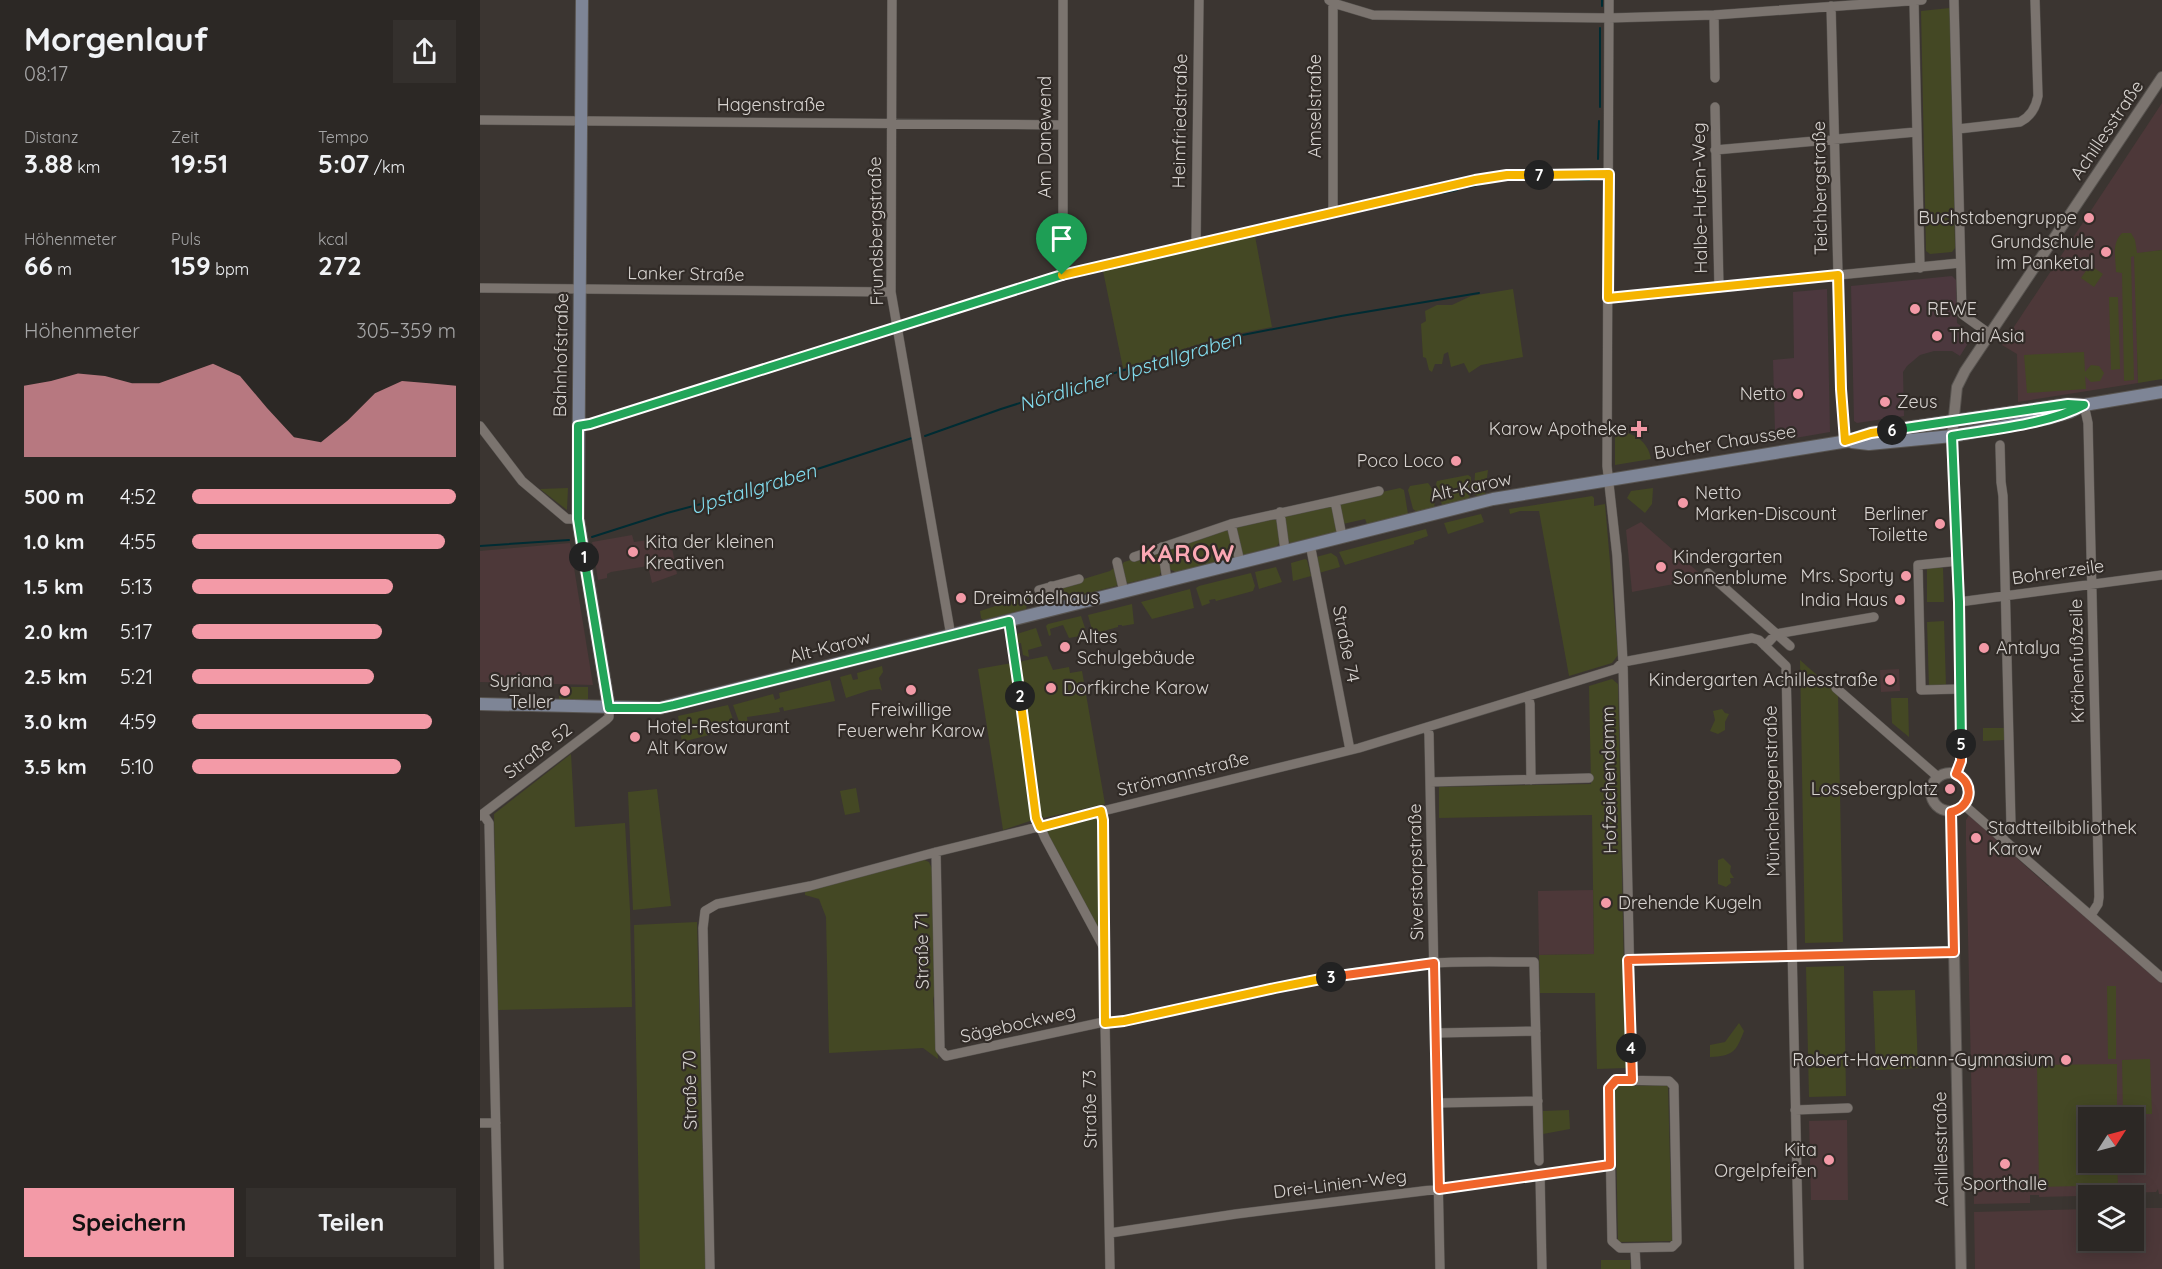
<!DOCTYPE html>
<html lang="de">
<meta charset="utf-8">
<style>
:root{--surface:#2c2825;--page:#34302d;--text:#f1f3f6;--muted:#a6a6a7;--line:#484442;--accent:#f39aa7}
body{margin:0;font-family:Quicksand,sans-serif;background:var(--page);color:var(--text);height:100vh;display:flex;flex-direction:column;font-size:22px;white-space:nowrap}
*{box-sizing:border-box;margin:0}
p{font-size:20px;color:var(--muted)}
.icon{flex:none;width:33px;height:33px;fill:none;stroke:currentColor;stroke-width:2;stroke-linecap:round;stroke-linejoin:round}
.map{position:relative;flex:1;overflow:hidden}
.details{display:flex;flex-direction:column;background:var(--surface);width:480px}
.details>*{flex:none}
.needle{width:39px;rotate:54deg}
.controls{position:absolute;left:1598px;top:1107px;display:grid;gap:12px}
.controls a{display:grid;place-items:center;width:66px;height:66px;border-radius:0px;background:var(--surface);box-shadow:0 3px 15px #0003,0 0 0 2px var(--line);font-size:30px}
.pin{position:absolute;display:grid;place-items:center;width:51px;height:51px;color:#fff;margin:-62px -26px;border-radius:50% 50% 50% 0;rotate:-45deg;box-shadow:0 0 6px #0007}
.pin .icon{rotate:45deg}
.km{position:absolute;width:30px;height:30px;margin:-15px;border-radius:50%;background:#222;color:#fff;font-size:16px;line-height:30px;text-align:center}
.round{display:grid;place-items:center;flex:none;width:63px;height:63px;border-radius:0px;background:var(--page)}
.summary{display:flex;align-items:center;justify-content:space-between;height:102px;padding:0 24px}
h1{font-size:33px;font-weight:700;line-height:45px}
.metrics{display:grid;grid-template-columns:repeat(3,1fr);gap:9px;height:102px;padding:6px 24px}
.metrics div{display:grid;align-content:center}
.metrics b{font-size:26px;font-weight:700}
.metrics small{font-size:16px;font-weight:400}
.metrics p{font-size:16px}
.chart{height:168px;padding:12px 24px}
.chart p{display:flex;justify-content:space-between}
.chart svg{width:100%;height:108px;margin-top:6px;fill:var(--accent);opacity:.7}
.action{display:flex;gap:12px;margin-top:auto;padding:12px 24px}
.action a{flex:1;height:69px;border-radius:0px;background:var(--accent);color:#111;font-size:24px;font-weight:700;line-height:69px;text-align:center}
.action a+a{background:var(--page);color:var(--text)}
ul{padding:0 24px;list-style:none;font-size:20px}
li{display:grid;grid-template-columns:96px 72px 1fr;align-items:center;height:45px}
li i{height:15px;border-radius:8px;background:var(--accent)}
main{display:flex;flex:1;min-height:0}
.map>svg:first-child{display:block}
.commercial{fill:#4c383e}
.education{fill:#4d3839;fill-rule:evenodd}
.green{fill:#444824}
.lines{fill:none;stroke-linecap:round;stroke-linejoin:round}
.stream{stroke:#002c33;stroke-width:2}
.minor-casing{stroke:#585450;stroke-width:10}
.tertiary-casing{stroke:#585450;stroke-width:12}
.secondary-casing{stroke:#585450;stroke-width:14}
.minor{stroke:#7b746f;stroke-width:9}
.tertiary{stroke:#7b746f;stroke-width:10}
.secondary{stroke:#7e8596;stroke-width:12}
.split-1-casing{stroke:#fff;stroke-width:12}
.split-2-casing{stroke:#fff;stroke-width:12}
.split-3-casing{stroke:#fff;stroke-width:12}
.split-4-casing{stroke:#fff;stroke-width:12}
.split-5-casing{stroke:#fff;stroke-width:12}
.split-6-casing{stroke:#fff;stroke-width:12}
.split-7-casing{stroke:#fff;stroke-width:12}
.split-8-casing{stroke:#fff;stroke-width:12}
.split-1{stroke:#22a559;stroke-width:8}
.split-2{stroke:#22a559;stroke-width:8}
.split-3{stroke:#f5b400;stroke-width:8}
.split-4{stroke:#f0652b;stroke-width:8}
.split-5{stroke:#f0652b;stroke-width:8}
.split-6{stroke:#22a559;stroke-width:8}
.split-7{stroke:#f5b400;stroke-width:8}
.split-8{stroke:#f5b400;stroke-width:8}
.poi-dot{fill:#f39aa7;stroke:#312b27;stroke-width:2}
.labels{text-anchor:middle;stroke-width:4.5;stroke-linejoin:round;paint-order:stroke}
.street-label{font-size:18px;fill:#d7d3d0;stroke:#312b27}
.poi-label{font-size:18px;fill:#d7d3d0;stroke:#312b27;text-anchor:end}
.water-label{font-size:20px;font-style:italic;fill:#82dcee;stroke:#312b27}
.district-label{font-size:24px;font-weight:bold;letter-spacing:1.5px;fill:#fca8b4;stroke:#312b27}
</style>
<main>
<section class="details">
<div class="summary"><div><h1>Morgenlauf</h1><p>08:17</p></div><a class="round"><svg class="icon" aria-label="share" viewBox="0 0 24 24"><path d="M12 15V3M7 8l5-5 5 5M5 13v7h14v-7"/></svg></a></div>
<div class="metrics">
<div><p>Distanz</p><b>3.88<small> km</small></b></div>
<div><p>Zeit</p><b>19:51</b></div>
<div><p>Tempo</p><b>5:07<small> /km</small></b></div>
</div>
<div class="metrics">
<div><p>Höhenmeter</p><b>66<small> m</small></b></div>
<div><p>Puls</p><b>159<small> bpm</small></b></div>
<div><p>kcal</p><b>272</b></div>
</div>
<div class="chart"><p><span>Höhenmeter</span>305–359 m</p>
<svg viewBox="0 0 160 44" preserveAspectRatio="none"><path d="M0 44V15L10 13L20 10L30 11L40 14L50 14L60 10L70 6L80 11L90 24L100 36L110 38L120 29L130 18L140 13L150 14L160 15V44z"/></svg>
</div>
<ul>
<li><b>500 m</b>4:52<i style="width:100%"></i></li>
<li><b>1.0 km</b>4:55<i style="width:96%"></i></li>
<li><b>1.5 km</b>5:13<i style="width:76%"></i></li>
<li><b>2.0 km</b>5:17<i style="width:72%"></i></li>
<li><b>2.5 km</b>5:21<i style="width:69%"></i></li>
<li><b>3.0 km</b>4:59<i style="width:91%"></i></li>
<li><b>3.5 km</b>5:10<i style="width:79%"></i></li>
</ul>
<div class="action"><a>Speichern</a><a>Teilen</a></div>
</section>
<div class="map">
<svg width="1682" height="1269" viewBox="0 0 1682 1269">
<rect width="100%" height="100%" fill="#3b3531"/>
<path class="commercial" d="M1472,276L1476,280L1477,323L1493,335L1480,356L1472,351H1454L1440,355L1427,366L1423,372L1424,416L1377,423L1374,421L1371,286Z
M1347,289L1350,432L1315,438V428L1295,432L1293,360L1314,358L1313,292Z"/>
<path class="education" d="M1682,103V250L1655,254L1658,383L1538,402L1537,354L1522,345Z
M1161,522L1225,578L1152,592L1146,530Z
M152,535L154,542L190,537L197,574L172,583L168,566L131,572L127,574V578L118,580L112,542Z
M90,543L113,685L0,682V551Z
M1419,669L1420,691L1401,692L1400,670Z
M1489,815L1568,886H1572L1682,983V1194H1679L1678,1189L1676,1192L1642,1193V1195L1559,1197V1195H1550V1203L1494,1204L1486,845V820ZM1608,1118H1653V1162H1608Z
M1113,890L1114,954L1059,955L1058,891Z
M1367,1120L1368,1200H1331L1329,1121Z
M1653,1208H1682V1269H1495L1494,1212L1608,1209V1240H1653Z"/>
<path class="green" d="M1470,8L1475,248L1472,252L1450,254L1446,251L1441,11Z
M1642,233H1651L1655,240L1657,253L1682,250V379L1658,383L1654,256L1651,257L1654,380L1644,381L1642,273L1636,272C1636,258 1631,244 1642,233Z
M775,236L792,327L742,337L643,368L623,271Z
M1610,265L1623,274L1614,287L1601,278Z
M1033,289L1043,357L1001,365L989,373L984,363L971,367L968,352L964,354L962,364H955L952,372L949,370L946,358L943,357L941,324L946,321L945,311L957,305H972L991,296Z
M1629,297H1638L1640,369L1631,370Z
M1604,352L1605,372L1611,365L1619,366L1624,373L1620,381L1611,382L1605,376L1606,389L1547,393L1544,355Z
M1135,430C1153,433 1168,440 1171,459L1135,465Z
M1008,470L1005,494L997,496L994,494L995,473Z
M988,475L991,477V494L988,499L962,505L956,484L957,481Z
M948,483C953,488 956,501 954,507L937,512L933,509L928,490L930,486Z
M88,488L87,510L60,489Z
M920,488L924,490L928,514L887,524L885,519L863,524L859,504L861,501Z
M1173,488L1172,504L1165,513L1147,498L1151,491Z
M1112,496L1114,498V506L1125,504L1138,655L1132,663L1089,676L1059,511H1040L1030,514L1029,509Z
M853,505L858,528L856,532L810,543L806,537L803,516Z
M1001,514L1004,522L968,534L964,523Z
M794,516L799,519L802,538L797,546L764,555L761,552L755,529L757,527Z
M746,529L750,531L756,554L753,558L696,572L689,569L686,551L690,547Z
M946,529L948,536L934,541V544L865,565L859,552Z
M677,552L680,554L682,570L679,576L648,583L644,581L641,566L644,562Z
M851,553L857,557L860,567L839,573L836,557Z
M825,559L827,560L831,576L813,581L811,563Z
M635,567L639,582L636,586L581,600L577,598L575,591L577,587L630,571Z
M796,567L802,582L779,589L775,572Z
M1447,568H1463L1464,602H1447Z
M771,573L775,586L773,591L736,601L735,599L729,600L730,603L722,606L716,588L719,586Z
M710,589L714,608L672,619L661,602Z
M547,596L549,598L546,609L503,620L501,618L500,611Z
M652,604L654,624L642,626V625H638V627L613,634L608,615Z
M601,616L606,631L600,633V636L589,638L583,625L570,629L571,635L569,636L566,626L568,624Z
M1464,621L1466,686L1449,687L1447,622Z
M556,628L562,646L548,650L549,657L543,655L541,643L536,644L534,635Z
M567,656L573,670L589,667L590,673L602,671L625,804L564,818L560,815L538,662Z
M1320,660L1358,694L1363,942L1325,943Z
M532,663L553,820L523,830L498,669Z
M402,666L403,672L399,678L402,691L400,689L390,690L366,698L360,677L371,674L373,680L378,679L377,673Z
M1132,679L1138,684L1146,1068L1117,1069L1115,993H1060L1059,955L1114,954L1112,815L959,818V787L1111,784L1109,686Z
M350,680L355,701L304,711L303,707L299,708L300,712L267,717L268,724L261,727L253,705L293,694L295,700L300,698L299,693Z
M90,687H108V699L79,701V696H90Z
M1411,698H1428L1429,737L1412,723Z
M248,705L256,728L202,742L198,716Z
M1242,709L1245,713L1249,714L1245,722V730L1238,734L1230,731L1235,720L1233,711Z
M1503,728H1524L1525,740L1503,741Z
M91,754L95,827L145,823L150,910L152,1007L18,1010L14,814Z
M376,788L380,812L365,815L360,791Z
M177,789L191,906L153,910L148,792Z
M614,817L620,823V932L566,832L571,828Z
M1243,858L1251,866L1250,872L1254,878H1250L1251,883L1246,887L1238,884V860Z
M442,859L449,862L453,871L455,991L453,1000L458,1059L443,1048L349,1053L346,917L339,899L325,895V889Z
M217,922L226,1269H160L154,925Z
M1364,966L1366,1096L1329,1097L1326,967Z
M1627,986H1636V1059H1628Z
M1435,990L1438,1068L1396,1070L1393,991Z
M1259,1023L1264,1031C1256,1052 1253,1056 1230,1057V1045L1245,1042Z
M1670,1059L1672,1114H1643L1642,1060Z
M1637,1064V1117L1608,1118V1162L1637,1163L1638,1185L1559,1187L1557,1065Z
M1188,1085L1192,1241L1138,1242L1135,1086Z
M1089,1110L1090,1129L1063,1134V1111Z
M1121,1260H1150V1269H1121Z"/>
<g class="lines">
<path class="stream" d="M1122,0V6
M1120,107V28
M1118,159L1119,121
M1067,179L1109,180
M1023,180L1047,179
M989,187L1011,182
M963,193L977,190
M445,436L521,409L742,339L861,316L999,293
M112,537L187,513L270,491L432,438
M0,546L89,540"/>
<g class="minor-casing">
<path id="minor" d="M412,0L411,292L471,636
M849,0L853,3L893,15L1129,18L1234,15L1442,0
M1129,0L1127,466L1137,556L1143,662L1152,1080
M1474,0L1482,314L1511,335
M1434,1L1440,268
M1351,6L1361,389L1365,441
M1234,15L1235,78
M1235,107L1239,288
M0,120L582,125
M1478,129L1540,122C1550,117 1556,107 1558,96L1555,0
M1235,150L1436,132
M853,212V0
M716,243L719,0
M583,275V0
M0,288L411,292
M1128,298L1480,263
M1604,405L1608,423L1619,897L1618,904L1611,915
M0,426L42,481L87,519H98
M98,426L110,424L153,411L583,275L995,180L1027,175L1129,174
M1520,445L1521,482L1523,496L1531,825L1522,836
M800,512L805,550
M751,524L760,562
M862,536L855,501L899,491
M830,544L870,750
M682,547L687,580
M654,557L751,524L855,501
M1478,561L1438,565L1441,690L1480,689
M637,562L644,592
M1228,573L1310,646
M571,586L578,609
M559,590L599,579
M1479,602L1682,575
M529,621L556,817L565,838L623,946
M1285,646L1296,634L1394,617
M1356,688L1458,777
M1048,696L1050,704L1051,780
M947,727L949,734L960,1269
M950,782L1109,778
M1484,805L1682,978
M621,811L623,820L625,1023L630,1269
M3,814L9,823L19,1269
M0,816L126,720L129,717V708
M456,852L460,1049L466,1056L619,1023L644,1021C746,1000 849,971 954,963C987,961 1021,962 1054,962L1059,1161
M1148,960L1474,952
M955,1033L1056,1031
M1136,1080L1189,1081L1194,1086L1197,1242L1192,1247L1140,1248L1132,1241L1129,1088Z
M957,1103L1058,1101
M1315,1110L1368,1108
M0,1123H16
M1060,1175L1062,1269
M630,1233L756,1214L959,1189L1130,1165
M1155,1248L1156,1269
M230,1269L223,928L225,911L237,904L330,886L456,852L879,748L1136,669L1143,662L1272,638L1279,640L1306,666L1319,1269"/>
</g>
<g class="tertiary-casing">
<path id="tertiary" d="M1451 792a19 19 0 1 1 38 0a19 19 0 1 1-38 0Z
M1476,774L1481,761L1479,602L1472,436L1477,387L1485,371L1682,77
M1471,812L1481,1269"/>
</g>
<g class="secondary-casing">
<path id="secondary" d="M102,0L98,519L129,708
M1372,442L1389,444L1472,436L1569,418L1590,412L1604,405
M0,704L180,708L1013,499L1368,441L1391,433L1588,404L1604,405L1682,392"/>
</g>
<use href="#minor" class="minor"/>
<use href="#tertiary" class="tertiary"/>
<use href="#secondary" class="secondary"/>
</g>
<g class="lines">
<g class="split-1-casing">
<path id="split-1" d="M104,557L98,519V426L110,424L582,275"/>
</g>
<g class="split-2-casing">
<path id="split-2" d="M104,557L129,708H180L194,705L529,621L540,696"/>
</g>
<g class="split-3-casing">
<path id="split-3" d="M540,696L556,818L560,827L621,811L623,820L625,1023L644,1021L795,988L851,977"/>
</g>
<g class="split-4-casing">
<path id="split-4" d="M851,977L954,963L959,1189L1130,1165L1129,1088L1136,1080H1152L1151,1048"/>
</g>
<g class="split-5-casing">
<path id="split-5" d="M1151,1048L1148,960L1474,952L1471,812C1492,807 1495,783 1476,774L1481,761V744"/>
</g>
<g class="split-6-casing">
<path id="split-6" d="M1412,430L1588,404L1604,405C1569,424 1513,429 1472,436L1479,602L1481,744"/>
</g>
<g class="split-7-casing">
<path id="split-7" d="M1059,175L1129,174L1128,298L1358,275L1361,389L1365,441L1391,433L1412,430"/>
</g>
<g class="split-8-casing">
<path id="split-8" d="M582,275L995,180L1027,175H1059"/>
</g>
<use href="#split-1" class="split-1"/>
<use href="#split-2" class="split-2"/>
<use href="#split-3" class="split-3"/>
<use href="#split-4" class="split-4"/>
<use href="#split-5" class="split-5"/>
<use href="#split-6" class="split-6"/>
<use href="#split-7" class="split-7"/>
<use href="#split-8" class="split-8"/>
</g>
<g class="poi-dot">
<circle cx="1609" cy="218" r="6"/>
<circle cx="1626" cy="252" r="6"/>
<circle cx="1435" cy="309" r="6"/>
<circle cx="1457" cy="336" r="6"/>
<circle cx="1318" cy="394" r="6"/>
<circle cx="1405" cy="402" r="6"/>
<path d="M1156 420h6v6h6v6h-6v6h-6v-6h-6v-6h6z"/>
<circle cx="976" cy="461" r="6"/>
<circle cx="1203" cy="503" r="6"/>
<circle cx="1460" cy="524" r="6"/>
<circle cx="153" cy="552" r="6"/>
<circle cx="1181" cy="567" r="6"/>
<circle cx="1426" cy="576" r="6"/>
<circle cx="481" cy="598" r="6"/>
<circle cx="1420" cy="600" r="6"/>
<circle cx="585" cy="647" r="6"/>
<circle cx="1504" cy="648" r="6"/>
<circle cx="1410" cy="680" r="6"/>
<circle cx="571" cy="688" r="6"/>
<circle cx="431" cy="690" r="6"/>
<circle cx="85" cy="691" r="6"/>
<circle cx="155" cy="737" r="6"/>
<circle cx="1470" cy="789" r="6"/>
<circle cx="1496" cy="838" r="6"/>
<circle cx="1126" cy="903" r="6"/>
<circle cx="1586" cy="1060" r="6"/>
<circle cx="1349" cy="1160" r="6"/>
<circle cx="1525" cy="1164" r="6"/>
</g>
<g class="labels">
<g class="street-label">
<text x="291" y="111">Hagenstraße</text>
<text transform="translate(835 106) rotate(-90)" y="6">Amselstraße</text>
<text transform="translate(700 121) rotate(-89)" y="6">Heimfriedstraße</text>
<text transform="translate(1627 130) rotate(-56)" y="6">Achillesstraße</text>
<text transform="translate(565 137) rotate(-90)" y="6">Am Danewend</text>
<text transform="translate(1340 188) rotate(-91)" y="6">Teichbergstraße</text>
<text transform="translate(1220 198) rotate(-91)" y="6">Halbe-Hufen-Weg</text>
<text transform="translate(396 231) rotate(-91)" y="6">Frundsbergstraße</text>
<text transform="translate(206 274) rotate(1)" y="6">Lanker Straße</text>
<text transform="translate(81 355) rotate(-89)" y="6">Bahnhofstraße</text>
<text transform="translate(1245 442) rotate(-9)" y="6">Bucher Chaussee</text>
<text transform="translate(991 487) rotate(-12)" y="6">Alt-Karow</text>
<text transform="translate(1578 572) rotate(-8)" y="6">Bohrerzeile</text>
<text transform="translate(866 644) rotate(79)" y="6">Straße 74</text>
<text transform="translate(350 647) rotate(-14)" y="6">Alt-Karow</text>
<text transform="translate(1597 661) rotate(-91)" y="6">Krähenfußzeile</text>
<text transform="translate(58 751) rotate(-37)" y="6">Straße 52</text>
<text transform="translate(703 774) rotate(-14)" y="6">Strömannstraße</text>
<text transform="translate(1129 780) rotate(-91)" y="6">Hofzeichendamm</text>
<text transform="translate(1292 791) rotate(-91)" y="6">Münchehagenstraße</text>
<text transform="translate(936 872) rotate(-91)" y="6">Siverstorpstraße</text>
<text transform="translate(442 951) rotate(-91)" y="6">Straße 71</text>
<text transform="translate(538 1024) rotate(-13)" y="6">Sägebockweg</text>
<text transform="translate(210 1090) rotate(-91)" y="6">Straße 70</text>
<text transform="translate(610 1109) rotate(-91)" y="6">Straße 73</text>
<text transform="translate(1461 1149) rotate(-91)" y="6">Achillesstraße</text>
<text transform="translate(860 1184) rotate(-7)" y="6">Drei-Linien-Weg</text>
</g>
<g class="poi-label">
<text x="1597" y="224">Buchstabengruppe</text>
<text x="1614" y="248">Grundschule<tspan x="1614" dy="21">im Panketal</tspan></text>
<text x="1447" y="315" text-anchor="start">REWE</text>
<text x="1469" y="342" text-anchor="start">Thai Asia</text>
<text x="1306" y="400">Netto</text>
<text x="1417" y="408" text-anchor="start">Zeus</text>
<text x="1147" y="435">Karow Apotheke</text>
<text x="964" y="467">Poco Loco</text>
<text x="1215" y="499" text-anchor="start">Netto<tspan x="1215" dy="21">Marken-Discount</tspan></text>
<text x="1448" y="520">Berliner<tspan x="1448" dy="21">Toilette</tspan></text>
<text x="165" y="548" text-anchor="start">Kita der kleinen<tspan x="165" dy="21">Kreativen</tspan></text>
<text x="1193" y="563" text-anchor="start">Kindergarten<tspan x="1193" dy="21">Sonnenblume</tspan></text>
<text x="1414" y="582">Mrs. Sporty</text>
<text x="493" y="604" text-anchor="start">Dreimädelhaus</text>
<text x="1408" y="606">India Haus</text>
<text x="597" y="643" text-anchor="start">Altes<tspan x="597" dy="21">Schulgebäude</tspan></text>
<text x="1516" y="654" text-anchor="start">Antalya</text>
<text x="1398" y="686">Kindergarten Achillesstraße</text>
<text x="73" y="687">Syriana<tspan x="73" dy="21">Teller</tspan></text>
<text x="583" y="694" text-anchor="start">Dorfkirche Karow</text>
<text x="431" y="716" text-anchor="middle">Freiwillige<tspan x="431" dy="21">Feuerwehr Karow</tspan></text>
<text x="167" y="733" text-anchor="start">Hotel-Restaurant<tspan x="167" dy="21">Alt Karow</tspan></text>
<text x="1458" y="795">Lossebergplatz</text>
<text x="1508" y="834" text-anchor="start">Stadtteilbibliothek<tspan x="1508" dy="21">Karow</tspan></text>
<text x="1138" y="909" text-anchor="start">Drehende Kugeln</text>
<text x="1574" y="1066">Robert-Havemann-Gymnasium</text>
<text x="1337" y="1156">Kita<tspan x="1337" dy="21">Orgelpfeifen</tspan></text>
<text x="1525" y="1190" text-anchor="middle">Sporthalle</text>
</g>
<g class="water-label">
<text transform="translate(650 371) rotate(-17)" y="7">Nördlicher Upstallgraben</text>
<text transform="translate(273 489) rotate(-17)" y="7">Upstallgraben</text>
</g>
<g class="district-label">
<text x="708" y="562">KAROW</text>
</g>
</g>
</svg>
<div class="controls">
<a><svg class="needle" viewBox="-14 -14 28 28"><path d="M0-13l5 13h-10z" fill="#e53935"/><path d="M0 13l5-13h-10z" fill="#a6a6a7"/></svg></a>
<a><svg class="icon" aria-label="layers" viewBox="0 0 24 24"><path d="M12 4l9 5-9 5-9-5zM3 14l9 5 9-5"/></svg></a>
</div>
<div class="pin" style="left:582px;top:275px;background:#1e9e55"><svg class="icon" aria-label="arrive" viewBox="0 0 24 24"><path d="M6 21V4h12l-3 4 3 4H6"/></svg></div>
<b class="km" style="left:104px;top:557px">1</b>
<b class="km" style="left:540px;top:696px">2</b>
<b class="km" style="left:851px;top:977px">3</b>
<b class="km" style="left:1151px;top:1048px">4</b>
<b class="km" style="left:1481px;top:744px">5</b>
<b class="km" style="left:1412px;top:430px">6</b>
<b class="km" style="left:1059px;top:175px">7</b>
</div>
</main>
